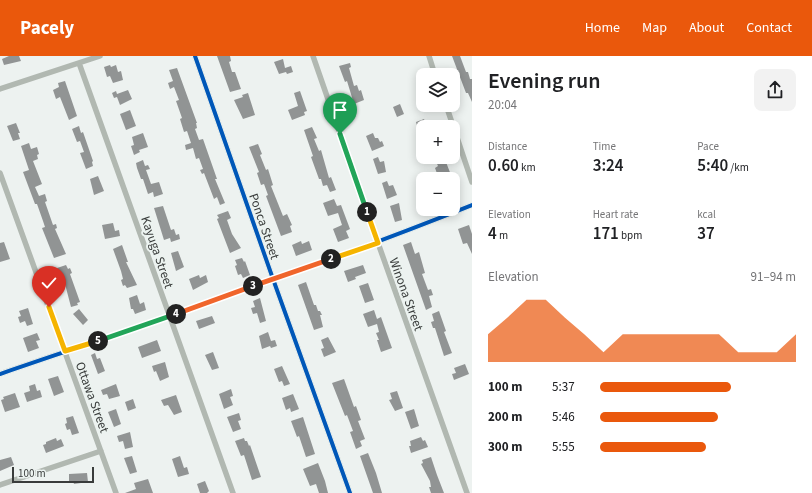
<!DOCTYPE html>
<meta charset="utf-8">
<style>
:root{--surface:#fff;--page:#f2f2f2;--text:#202124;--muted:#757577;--accent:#ea580c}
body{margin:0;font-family:"Source Sans 3",sans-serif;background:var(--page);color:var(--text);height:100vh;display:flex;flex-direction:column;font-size:15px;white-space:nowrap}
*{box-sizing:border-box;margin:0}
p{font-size:13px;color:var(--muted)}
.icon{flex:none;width:22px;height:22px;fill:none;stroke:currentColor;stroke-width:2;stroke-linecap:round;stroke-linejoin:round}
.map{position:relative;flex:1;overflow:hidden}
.sheet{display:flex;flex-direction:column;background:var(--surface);width:340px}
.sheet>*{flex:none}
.controls{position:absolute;left:416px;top:12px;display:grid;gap:8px}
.controls a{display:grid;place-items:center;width:44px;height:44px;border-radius:8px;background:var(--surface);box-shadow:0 2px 10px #0003;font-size:20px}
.scale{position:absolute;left:12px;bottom:10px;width:82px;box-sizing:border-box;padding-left:4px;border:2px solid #393c3b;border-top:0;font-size:11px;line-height:14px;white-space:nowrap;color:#393c3b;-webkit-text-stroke:3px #ecf3f0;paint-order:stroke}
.pin{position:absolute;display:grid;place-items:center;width:34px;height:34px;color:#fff;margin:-41px -17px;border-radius:50% 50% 50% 0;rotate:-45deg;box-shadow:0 0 4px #0007}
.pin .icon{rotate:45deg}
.km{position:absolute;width:20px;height:20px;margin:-10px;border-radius:50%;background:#222;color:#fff;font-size:11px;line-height:20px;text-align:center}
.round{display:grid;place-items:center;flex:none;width:42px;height:42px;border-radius:8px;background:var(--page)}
.overview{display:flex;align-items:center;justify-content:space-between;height:68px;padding:0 16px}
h1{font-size:22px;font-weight:600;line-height:30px}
.metrics{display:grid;grid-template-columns:repeat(3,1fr);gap:6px;height:68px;padding:4px 16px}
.metrics div{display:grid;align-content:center}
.metrics b{font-size:17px;font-weight:600}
.metrics small{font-size:11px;font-weight:400}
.metrics p{font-size:11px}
.chart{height:112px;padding:8px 16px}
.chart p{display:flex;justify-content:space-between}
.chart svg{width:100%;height:72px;margin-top:4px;fill:var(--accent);opacity:.7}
ul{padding:0 16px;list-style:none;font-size:13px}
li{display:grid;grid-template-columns:64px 48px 1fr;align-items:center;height:30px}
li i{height:10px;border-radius:5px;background:var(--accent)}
header{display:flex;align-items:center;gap:24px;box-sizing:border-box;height:56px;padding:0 20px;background:var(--accent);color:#fff}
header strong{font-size:19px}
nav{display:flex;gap:22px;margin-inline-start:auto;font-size:14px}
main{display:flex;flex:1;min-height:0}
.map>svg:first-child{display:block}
.building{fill:#919494}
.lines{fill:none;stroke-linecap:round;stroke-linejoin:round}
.minor{stroke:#b1b8b1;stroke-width:5.5}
.cycleway-casing{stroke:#ecf3f0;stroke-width:6}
.cycleway{stroke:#0057b8;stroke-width:4}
.split-1-casing{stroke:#fff;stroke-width:8}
.split-2-casing{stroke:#fff;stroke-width:8}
.split-3-casing{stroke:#fff;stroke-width:8}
.split-4-casing{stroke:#fff;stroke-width:8}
.split-5-casing{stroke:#fff;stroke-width:8}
.split-6-casing{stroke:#fff;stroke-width:8}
.split-1{stroke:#22a559;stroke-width:5}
.split-2{stroke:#f5b400;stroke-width:5}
.split-3{stroke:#f0652b;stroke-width:5}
.split-4{stroke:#f0652b;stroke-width:5}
.split-5{stroke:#22a559;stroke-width:5}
.split-6{stroke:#f5b400;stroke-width:5}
.labels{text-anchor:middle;stroke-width:4;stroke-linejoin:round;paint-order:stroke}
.street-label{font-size:13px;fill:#393c3b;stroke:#ecf3f0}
</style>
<header>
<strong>Pacely</strong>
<nav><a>Home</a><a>Map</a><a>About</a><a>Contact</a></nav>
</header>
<main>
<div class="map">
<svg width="472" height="437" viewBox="0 0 472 437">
<rect width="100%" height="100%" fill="#edf2f0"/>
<path class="building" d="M9,0H19L21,5L4,9L2,3Z
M217,0H230L231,5L229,6L232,16H235L241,33L230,36Z
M452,0H460L466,16H468L470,23H472V46L468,37H466Z
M283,3L285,12L291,10L293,16L287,18L286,16L279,18L274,6Z
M350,7L351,11L349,12L354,30L357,29L359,35L361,34L364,44L354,48L347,25L345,26L339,10Z
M110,9L111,11L116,9L118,16L121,15L123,24L113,27L110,20L107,21L104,11Z
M177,12L197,67H196L197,72L195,73L199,84L203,83L217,123H215L225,147L220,149L217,141L214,143L204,117L202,118L200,114L203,113L199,102L196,103L193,92L186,94L185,89L191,87L187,75L184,76L180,63L182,62L176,45L179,44L174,31L170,33L168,27L173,25L169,14Z
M65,25L77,60L69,64L60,41L56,43L53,34L59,31L58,27Z
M128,34L132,43L120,49L117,41L114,42L112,37L116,35L117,38Z
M300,35L307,55L304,56L305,59L292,64L288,54L298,50L294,37Z
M248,37L255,59L243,63L234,44L243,41L242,39Z
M400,48L404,58L397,61L393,51Z
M130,54L136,70L126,74L120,58Z
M424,63L427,71H423V76L419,77L416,66Z
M16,67L20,77H18L20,83L13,85L7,70Z
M79,70L81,77L83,76L93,105L92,106L93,110L86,113L80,97L84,96L80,85L77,86L72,73Z
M312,71L317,82L314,83L319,95L321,94L329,122L331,121L336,134L330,136L327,129L323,130L321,123H319L311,101L313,100L304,74Z
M143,77L148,91L139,94L140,96L134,99L131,90L134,89L132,81Z
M373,77L375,82H378L380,86L382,85L384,90L372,95L366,80Z
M29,87L31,93L37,91L39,98L37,99L38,103L33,105L42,128L35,131L39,140L45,138L47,145L45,146L53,169L56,168L57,172L55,173L66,198L54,202L42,172L45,171L43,165L37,148H35L23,116L29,114L21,90Z
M258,88L262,98L260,99L266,114L268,113L273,129L271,130L283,160L287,158L292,169L290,170L292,176L281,180L266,140L268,139L264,128L261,129L257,117L259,116L249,91Z
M378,101L380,106L384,105L386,116L378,118L373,103Z
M434,101H444L451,119L439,123L435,112L438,110Z
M143,104L145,110L148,109L150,113L146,114L151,128L159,126L163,138L154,141L153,136L148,138L143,123H141L137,112L136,107Z
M98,120L104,135L94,139L90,123Z
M387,125L389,130L393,129L397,139L387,143L382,127Z
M334,143L337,150L341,149L350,173L346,175L349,182L338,186L333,173L342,169L338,157L328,160L323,147Z
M399,147L402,164L395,166L390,150Z
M163,150L171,174L174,173L176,179L179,178L180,183L171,186L170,182L164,184L154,152Z
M228,155L231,162L227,164L232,178L241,192L230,197L217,163L219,162L217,159Z
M113,167L115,175L119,174L120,180L105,183L102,169Z
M469,169L472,178V198L467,187L463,188L458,173Z
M301,185L302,188L309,185L312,194L296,200L292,189Z
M4,186L10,203L0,206V187Z
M411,186L415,198L419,196L425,217L422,218L428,234L431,233L433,239L429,240L432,251L426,254L403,189Z
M122,189L128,206H126L137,229L127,232L125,229L123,230L121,224L123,223L121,215L113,193Z
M178,195L184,211L176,215L171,197Z
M242,202L244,206L245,205L250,219L243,222L241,218L238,219L235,210L237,209L235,204Z
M66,209L68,213L70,212L72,217L70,218L80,246L77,247L78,249L71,251L65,228L63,229L57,212Z
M363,209L366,217L355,221L356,223L348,226L344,215Z
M199,219L200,222L206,219L208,226L193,234L189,223Z
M306,226L314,249H316L318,255H320L322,259H320L323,271L314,274L298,229Z
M368,227L374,244L365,247L359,230Z
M137,239L140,248L144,246L146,254L135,258L133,253H131L129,242Z
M260,242L266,265L260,267L257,257L253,258L251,252L255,251L253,245Z
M28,252L33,268L27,270L25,265L20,267L18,261L21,260L19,255Z
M79,253L88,264L83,269L73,258Z
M374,254L377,263L381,261L392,292L381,296L377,284H379L376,277L379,276L377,268L368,271L363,258Z
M439,255L446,275L444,276L452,297L444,300L435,272H433L431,266L434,265L432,258Z
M212,260L215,267L199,273L196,265Z
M268,276L271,285L275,284L277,290L271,292L270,290L262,293L259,280Z
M37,277L40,284L36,285L39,292L28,296L23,282Z
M328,281L336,296L324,301L321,293L324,292L321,284Z
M157,284L161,295L142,302L138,291Z
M213,296L219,312L212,314L205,299Z
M95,297L97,303L100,302L105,315L98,318L91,299Z
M165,306L169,321L160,325L156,315L154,316L152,310Z
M465,308L469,318L454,324L452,318L456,317L454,312Z
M282,310L290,328L284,330L282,325L279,326L274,313Z
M58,320L64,336L54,340L48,323Z
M344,323L354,351L356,350L361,364L358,365L365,383L360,385L362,390L356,393L350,376L353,375L347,359L345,360L332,327Z
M35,328L37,335L40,334L42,341L27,346L24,337L30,335L29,330Z
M116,328L120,340L109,343L107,338L103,339L101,334Z
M231,333L233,340L230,341L233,349L224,353L219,338Z
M397,335L403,352L395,355L389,344L392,343L390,337Z
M15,337L20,351L5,356L1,344L4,343L3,341Z
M293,338L299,353L291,356L290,352L286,354L282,342Z
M176,339L182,356L174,359L168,349L164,350L161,344Z
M133,343L136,352L128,355L125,346Z
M116,353L121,368L114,371L108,356Z
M414,353L419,370L411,373L405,356Z
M239,357L241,364L238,365L241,373L233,376L227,361Z
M73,360L79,377L72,379L70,373L67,374L65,368L67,367L66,362Z
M303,361L315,398L306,401L299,380L297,381L291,365Z
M130,376L133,391L125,393L123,385L119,386L117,380Z
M421,381L423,385L425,384L428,391L411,397L409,390H411L410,385Z
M56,382L57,385L61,383L64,390L46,397L43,389L46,388V386Z
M244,382L245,385H247L249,390L250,389L261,421L252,424L244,399L241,400L235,385Z
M368,397L376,417L382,437H373L360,400Z
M132,400L137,416L130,418L124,402Z
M180,400L184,412L187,411L189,418L178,421L172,403Z
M11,401L14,409L0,415V404Z
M431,401L437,419L444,437H431L429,431H431L430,425L421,408L423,407L422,404Z
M318,407L325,425L328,437H319L316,428L310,430L303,413Z
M87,417L88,426L74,428L73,425L69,426V418Z
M148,423L153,437H125L136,433L134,427Z
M205,425L209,435L207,437H200L197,428Z"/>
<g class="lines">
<path class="minor" d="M195,0L273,223L350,437
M313,0L378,187L467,437
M429,0L435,19
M79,7L233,437
M0,33L100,0
M446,49L472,126
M0,117L116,437
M0,318C158,264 317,211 472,149
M0,429L101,395"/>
<g class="cycleway-casing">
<path id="cycleway" d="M195,0L273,223L350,437
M0,318C158,264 317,211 472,149"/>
</g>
<use href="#cycleway" class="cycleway"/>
</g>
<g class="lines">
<g class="split-1-casing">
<path id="split-1" d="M340,78L367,156"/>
</g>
<g class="split-2-casing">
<path id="split-2" d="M331,203L378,187L367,156"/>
</g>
<g class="split-3-casing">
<path id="split-3" d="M253,230L331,203"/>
</g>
<g class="split-4-casing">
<path id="split-4" d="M176,258L253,230"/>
</g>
<g class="split-5-casing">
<path id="split-5" d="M98,285L176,258"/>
</g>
<g class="split-6-casing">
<path id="split-6" d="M49,251L65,295L98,285"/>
</g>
<use href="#split-1" class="split-1"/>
<use href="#split-2" class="split-2"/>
<use href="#split-3" class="split-3"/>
<use href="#split-4" class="split-4"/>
<use href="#split-5" class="split-5"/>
<use href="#split-6" class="split-6"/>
</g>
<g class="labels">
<g class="street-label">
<text transform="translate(265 170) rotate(71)" y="5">Ponca Street</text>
<text transform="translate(158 196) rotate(71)" y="5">Kayuga Street</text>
<text transform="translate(407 238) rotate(70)" y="5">Winona Street</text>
<text transform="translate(93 341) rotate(70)" y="5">Ottawa Street</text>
</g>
</g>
</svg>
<div class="controls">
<a><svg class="icon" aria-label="layers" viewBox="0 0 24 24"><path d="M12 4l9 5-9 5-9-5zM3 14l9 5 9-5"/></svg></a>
<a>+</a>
<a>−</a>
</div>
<div class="scale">100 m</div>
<div class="pin" style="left:340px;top:78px;background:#1e9e55"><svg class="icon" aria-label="arrive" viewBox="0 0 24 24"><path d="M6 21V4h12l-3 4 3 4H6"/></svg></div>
<div class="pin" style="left:49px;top:251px;background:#d93025"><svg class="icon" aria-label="check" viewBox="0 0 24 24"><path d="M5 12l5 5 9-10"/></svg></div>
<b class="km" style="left:367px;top:156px">1</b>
<b class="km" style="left:331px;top:203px">2</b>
<b class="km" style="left:253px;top:230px">3</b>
<b class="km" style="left:176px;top:258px">4</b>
<b class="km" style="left:98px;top:285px">5</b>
</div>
<section class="sheet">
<div class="overview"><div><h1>Evening run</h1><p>20:04</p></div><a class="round"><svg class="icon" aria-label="share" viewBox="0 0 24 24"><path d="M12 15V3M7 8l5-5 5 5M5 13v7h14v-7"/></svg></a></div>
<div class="metrics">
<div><p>Distance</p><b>0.60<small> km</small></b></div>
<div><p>Time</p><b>3:24</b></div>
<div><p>Pace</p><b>5:40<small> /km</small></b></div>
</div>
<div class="metrics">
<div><p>Elevation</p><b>4<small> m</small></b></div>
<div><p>Heart rate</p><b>171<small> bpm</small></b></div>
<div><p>kcal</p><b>37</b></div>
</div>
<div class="chart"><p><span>Elevation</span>91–94 m</p>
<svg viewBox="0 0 160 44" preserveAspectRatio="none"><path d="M0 44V27L10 17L20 6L30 6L40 17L50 27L60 38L70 27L80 27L90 27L100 27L110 27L120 27L130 38L140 38L150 38L160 27V44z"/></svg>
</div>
<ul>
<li><b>100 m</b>5:37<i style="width:67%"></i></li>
<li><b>200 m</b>5:46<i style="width:60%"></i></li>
<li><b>300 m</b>5:55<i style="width:54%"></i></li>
</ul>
</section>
</main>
